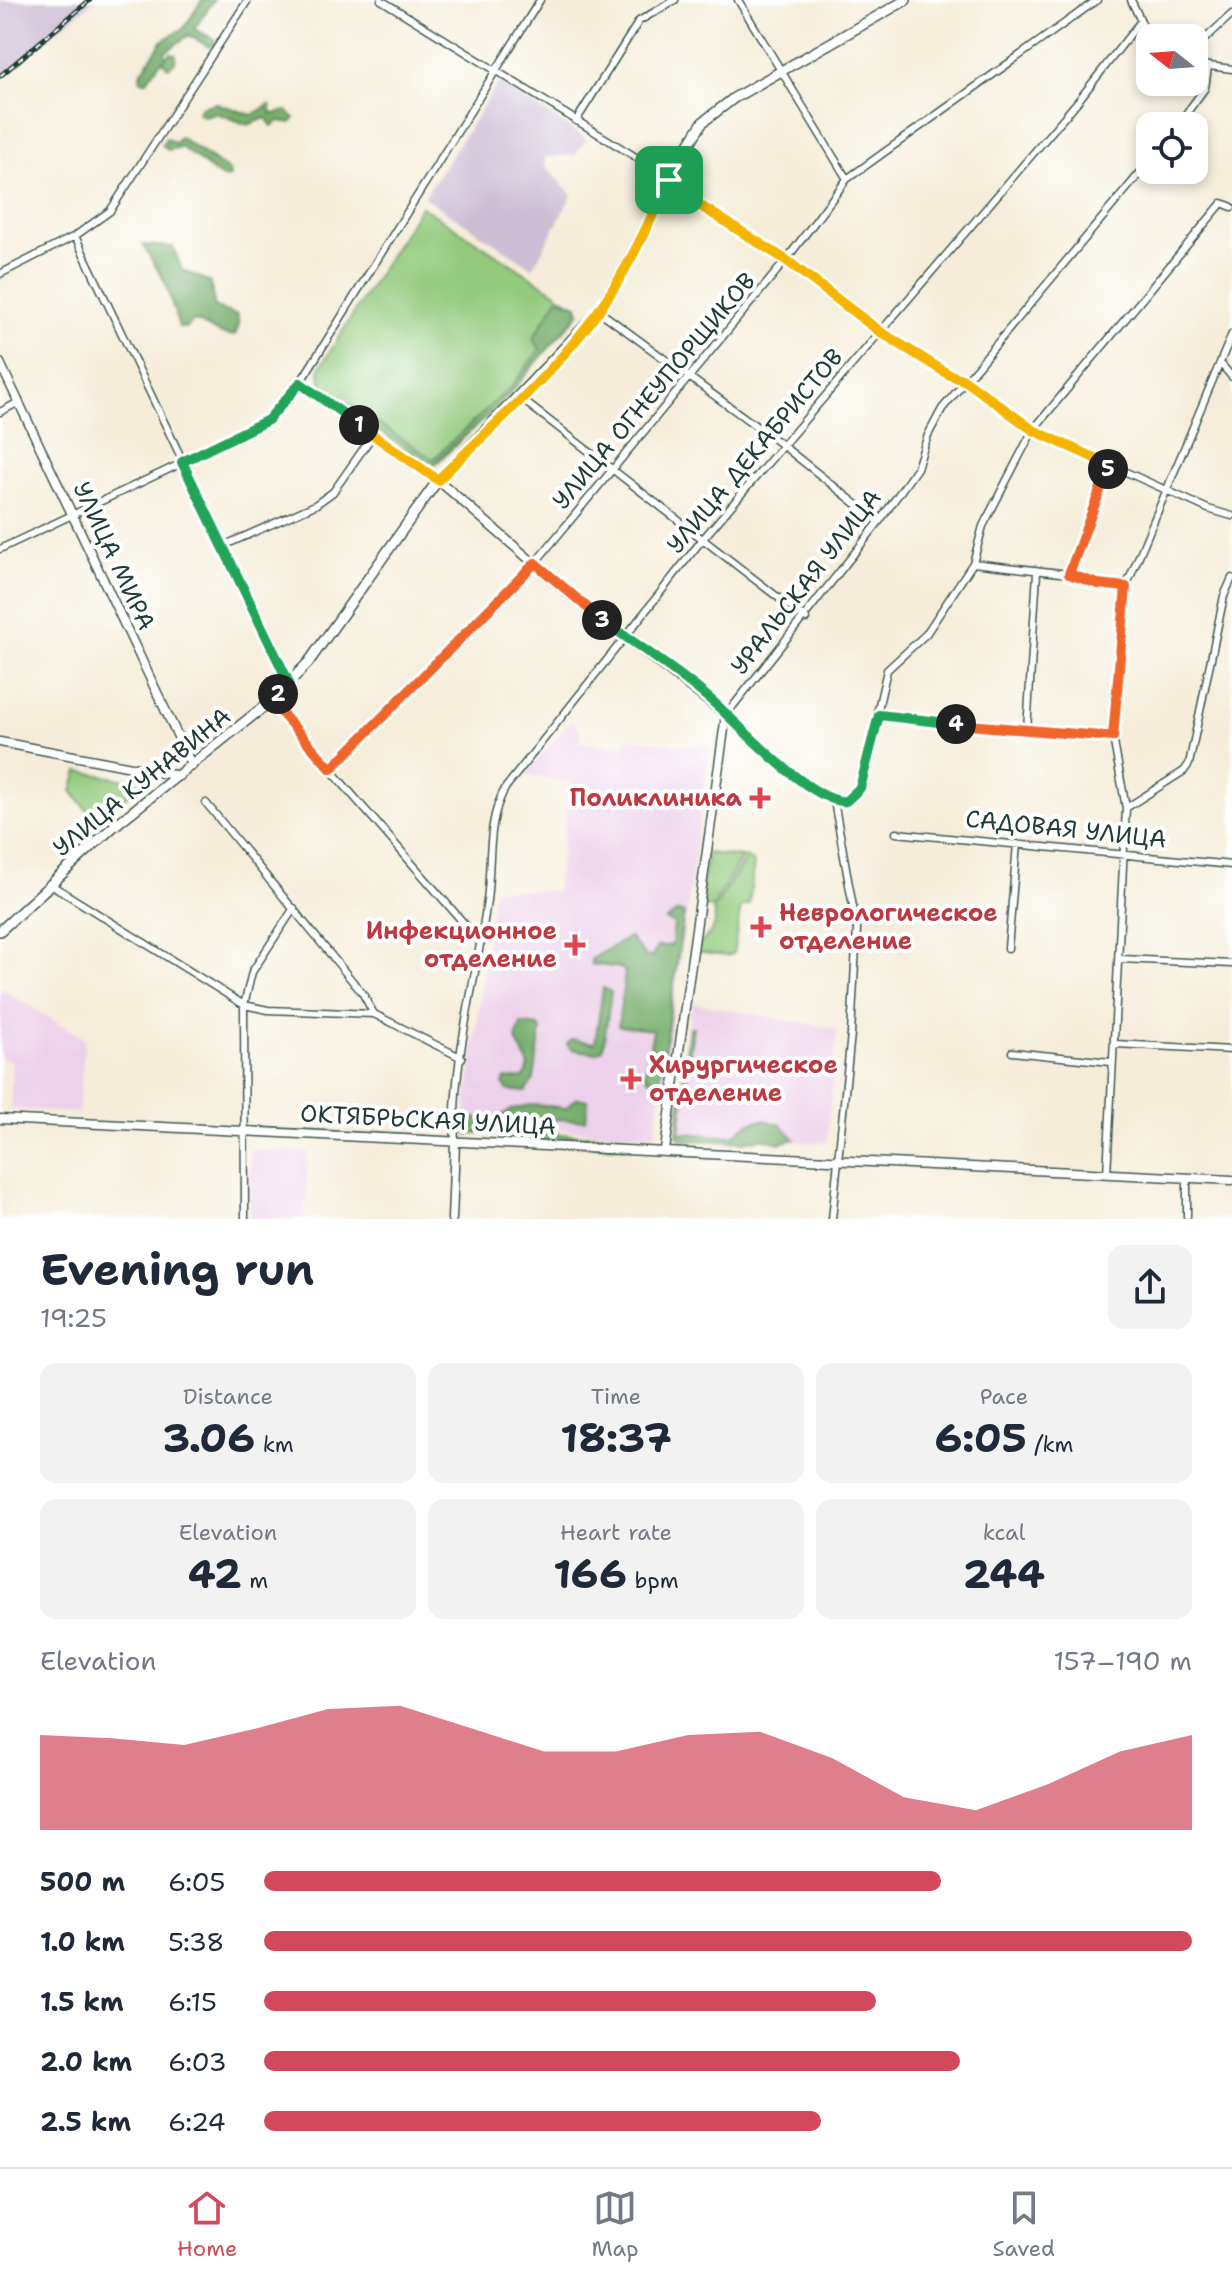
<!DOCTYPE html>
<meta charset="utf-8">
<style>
:root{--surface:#fff;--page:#f2f2f3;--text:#1f2937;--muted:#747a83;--line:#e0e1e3;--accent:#d1495b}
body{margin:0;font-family:"Shantell Sans",sans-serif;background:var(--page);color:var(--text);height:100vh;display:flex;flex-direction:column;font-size:30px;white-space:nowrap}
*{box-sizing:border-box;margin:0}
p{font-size:26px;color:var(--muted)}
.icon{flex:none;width:44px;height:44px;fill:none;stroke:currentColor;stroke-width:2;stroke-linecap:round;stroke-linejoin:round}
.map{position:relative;height:1219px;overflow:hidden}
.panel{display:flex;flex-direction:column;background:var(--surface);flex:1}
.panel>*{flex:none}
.needle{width:52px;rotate:287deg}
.fabs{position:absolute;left:1136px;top:24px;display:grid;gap:16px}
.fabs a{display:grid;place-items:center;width:72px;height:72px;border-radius:16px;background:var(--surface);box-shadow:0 4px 12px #0003;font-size:40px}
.pin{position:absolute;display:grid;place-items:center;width:68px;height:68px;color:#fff;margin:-34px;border-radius:16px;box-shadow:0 4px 12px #0006}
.km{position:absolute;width:40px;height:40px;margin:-20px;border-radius:50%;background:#222;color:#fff;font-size:22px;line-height:40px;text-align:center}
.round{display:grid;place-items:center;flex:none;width:84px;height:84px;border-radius:16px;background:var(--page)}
.overview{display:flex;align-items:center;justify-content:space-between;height:136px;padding:0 40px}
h1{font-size:44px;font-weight:700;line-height:60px}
.figures{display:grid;grid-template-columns:repeat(3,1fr);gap:12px;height:136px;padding:8px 40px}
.figures div{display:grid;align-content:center;border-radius:16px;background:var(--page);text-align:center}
.figures b{font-size:40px;font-weight:700}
.figures small{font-size:22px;font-weight:400}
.figures p{font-size:22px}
.chart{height:224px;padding:16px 40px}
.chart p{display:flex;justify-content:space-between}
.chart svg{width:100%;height:144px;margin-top:8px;fill:var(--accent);opacity:.7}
ul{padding:0 40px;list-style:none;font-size:26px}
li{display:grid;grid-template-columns:128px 96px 1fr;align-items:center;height:60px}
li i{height:20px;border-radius:10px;background:var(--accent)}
.tab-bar{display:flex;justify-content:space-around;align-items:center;height:112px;border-top:2px solid var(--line);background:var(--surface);font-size:22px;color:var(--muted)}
.tab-bar a{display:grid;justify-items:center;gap:4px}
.tab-bar .active{color:var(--accent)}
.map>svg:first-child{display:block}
.built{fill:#edd0e9}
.industrial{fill:#ccbed4}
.green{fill:#93ca7d;stroke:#598458;stroke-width:2}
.forest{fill:#76ae6c;stroke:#4a7650;stroke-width:2}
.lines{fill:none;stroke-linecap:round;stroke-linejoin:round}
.street-casing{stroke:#3f574d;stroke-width:9}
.secondary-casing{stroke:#3f574d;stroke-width:11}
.primary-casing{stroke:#3f574d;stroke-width:12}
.street{stroke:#fff;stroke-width:6}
.secondary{stroke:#fff;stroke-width:8}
.primary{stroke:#fff;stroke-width:9}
.rail-casing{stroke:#1f3d34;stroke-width:5}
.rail{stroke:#fff;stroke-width:2;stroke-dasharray:6;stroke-linecap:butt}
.split-1-casing{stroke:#fff;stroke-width:16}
.split-2-casing{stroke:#fff;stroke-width:16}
.split-3-casing{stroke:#fff;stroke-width:16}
.split-4-casing{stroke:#fff;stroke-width:16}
.split-5-casing{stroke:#fff;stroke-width:16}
.split-6-casing{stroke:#fff;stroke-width:16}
.split-1{stroke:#f5b400;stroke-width:10}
.split-2{stroke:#22a559;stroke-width:10}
.split-3{stroke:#f0652b;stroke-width:10}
.split-4{stroke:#22a559;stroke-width:10}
.split-5{stroke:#f0652b;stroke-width:10}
.split-6{stroke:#f5b400;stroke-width:10}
.health-dot{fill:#e0444e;stroke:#fff;stroke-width:3}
.labels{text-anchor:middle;stroke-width:8;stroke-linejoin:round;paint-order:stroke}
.street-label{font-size:24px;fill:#1f3d34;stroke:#fff}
.health-label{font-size:24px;font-weight:bold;fill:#be3a42;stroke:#fff;text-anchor:end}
</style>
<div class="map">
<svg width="1232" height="1219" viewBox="0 0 1232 1219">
<rect width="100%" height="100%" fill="#fff"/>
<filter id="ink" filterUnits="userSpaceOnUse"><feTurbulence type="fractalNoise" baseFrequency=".0125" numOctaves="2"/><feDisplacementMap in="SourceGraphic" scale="16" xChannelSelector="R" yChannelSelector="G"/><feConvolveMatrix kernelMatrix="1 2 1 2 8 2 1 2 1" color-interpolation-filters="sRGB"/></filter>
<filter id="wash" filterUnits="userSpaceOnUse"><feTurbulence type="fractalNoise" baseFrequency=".006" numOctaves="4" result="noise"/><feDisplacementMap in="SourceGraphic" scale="32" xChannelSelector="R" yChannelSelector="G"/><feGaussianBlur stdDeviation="1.8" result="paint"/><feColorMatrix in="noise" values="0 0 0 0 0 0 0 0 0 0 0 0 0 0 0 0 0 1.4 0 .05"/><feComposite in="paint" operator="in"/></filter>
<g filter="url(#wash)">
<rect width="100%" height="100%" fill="#f5edd9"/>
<path class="built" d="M571,720L581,730L580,742L625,747L626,738L710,748L655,1135L464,1124L494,889L556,891L571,783L525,774Z
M0,988L85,1039L78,1113L11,1109L12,1061L0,1057Z
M692,1003L837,1029L827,1143L675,1137Z
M250,1150L308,1152L305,1219H250Z"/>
<path class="industrial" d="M0,0H94L0,78Z
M499,82L587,139L575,155L545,157V167L572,195L533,268L424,197Z"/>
<path class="green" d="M421,206L578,307L512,392L435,465L323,390L319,369Z
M78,771L143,783L96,821L72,791Z
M707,853L742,857L712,908L700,906Z
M746,857L754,863L749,905L741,907L733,954L726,956L695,952C703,935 721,932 713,911Z"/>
<path class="forest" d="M202,0H214L194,29L214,39L215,45L209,47L189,35L165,52V58L170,53L176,54L175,62L168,68L162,60L147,81H141L140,74L163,40L184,28Z
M216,103L252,115L270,104L272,114L287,111L295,118L291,123L279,121L272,126L266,118L248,125L216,113L203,116L198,113L200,107Z
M166,138L175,143L180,137L229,171L230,177L222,178L181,147L168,150L162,145Z
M143,245L173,247L182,270L210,282L215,308L237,315L239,325L235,335C217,338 207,323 193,321L185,328L179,327L165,282Z
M558,298L578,305L580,312L498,407L431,465L327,397L326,394H333L433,459L511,387L540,349L533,339Z
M677,912L684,913L660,1081L648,1079L645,1073L653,1030L618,1026L625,972L621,968L591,964V959L629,937L645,956L652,957L657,947L672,945L674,924L666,920Z
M603,988L611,992L603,1049L597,1053L571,1049L567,1044L572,1039L595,1043Z
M521,1024L539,1026L541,1030L534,1079L525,1092L507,1090L503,1084L505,1079L523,1078C537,1063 520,1054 516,1039Z
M689,1027H693L680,1133L733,1136L749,1123L764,1120L781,1125L795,1139L779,1143L761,1138L744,1142L681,1140L677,1135Z
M577,1098L588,1100L586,1120L537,1119L468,1135L464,1129L466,1122L472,1118L495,1120C519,1101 537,1104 566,1108Z
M540,1133L626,1137L630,1142L626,1147L531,1142V1134Z"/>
</g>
<g filter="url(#ink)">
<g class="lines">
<g class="street-casing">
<path id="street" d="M381,0L665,175L674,189L786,260L879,331L948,374L966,381L1033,430L1208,509L1232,516
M738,0L847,179
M1131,0L1150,40
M1194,49L1232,14
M1194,64L1232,69
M576,121L639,21L675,0
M1177,126L1205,88L1208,67
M75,236L289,683
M0,274L75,236L110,211L248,0
M599,311L782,445L879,522
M1220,363L1232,377
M300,383L438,480
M520,398L806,619
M0,412L19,402
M223,546L315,505L333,492L373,435
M0,549L254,429L280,408L300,383L540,0
M973,563L1069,574L1098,584L1126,587
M1069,574L1110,465
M271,701L481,943
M879,715L1113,737
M1027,730L1037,573
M331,769L535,563L786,260L847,179L1097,0
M834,801L794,775L726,715L879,522L917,468L928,435L942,409L1150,161
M834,801L851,798L860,788L887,670L926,634L973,563L983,526L1033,430L1222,203L1232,207
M206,803L363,994L374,1014L462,1058
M1126,808L1184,771L1189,764L1224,596L1232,578
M896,833L1232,865
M50,884L244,1005L268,1010L374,1014
M1008,948L1017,844
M1121,959L1232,964
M1115,1044L1232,1050
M1012,1052L1111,1062
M455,1143C451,1063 477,979 487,900C492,863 486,820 506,787L702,540L1078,101L1140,22
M1107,1174L1126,808L1113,737L1126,587L1232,334
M1187,1178V1216
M245,1219L244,1005L252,972L294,908
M832,1219L851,1034L857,929L834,801"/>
</g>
<g class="secondary-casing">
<path id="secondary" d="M0,363L192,766
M438,480L576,600L726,715L665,1150
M0,742L179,776
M0,1119L1232,1180
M452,1219L455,1143"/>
</g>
<g class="primary-casing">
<path id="primary" d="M0,931L113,827L271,701L308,663L438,480L599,311L640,242L675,166L703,122L734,98L906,0"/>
</g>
<use href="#street" class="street"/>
<use href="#secondary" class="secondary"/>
<use href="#primary" class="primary"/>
<g class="rail-casing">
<path id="rail" d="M0,76L90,0"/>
</g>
<use href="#rail" class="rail"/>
</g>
</g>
<g class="lines" filter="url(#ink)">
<g class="split-1-casing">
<path id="split-1" d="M359,425L438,480C492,426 555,373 599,310C628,270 648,225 669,180"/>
</g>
<g class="split-2-casing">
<path id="split-2" d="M278,694L289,683L182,462L268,420L300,383L359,425"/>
</g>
<g class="split-3-casing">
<path id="split-3" d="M278,694L271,701L331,769L535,563L602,620"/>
</g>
<g class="split-4-casing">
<path id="split-4" d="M602,620C641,648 685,676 720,708C743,730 815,805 846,801L860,788L879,715L956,724"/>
</g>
<g class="split-5-casing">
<path id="split-5" d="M956,724L1113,737L1126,587L1098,584L1069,574L1108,469"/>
</g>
<g class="split-6-casing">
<path id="split-6" d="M669,180L674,189L786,260L879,331L948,374L966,381L1033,430L1110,465L1108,469"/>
</g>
<use href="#split-1" class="split-1"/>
<use href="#split-2" class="split-2"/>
<use href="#split-3" class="split-3"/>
<use href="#split-4" class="split-4"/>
<use href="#split-5" class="split-5"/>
<use href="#split-6" class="split-6"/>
</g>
<g class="health-dot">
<path d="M756 786h8v8h8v8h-8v8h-8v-8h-8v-8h8z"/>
<path d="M757 915h8v8h8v8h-8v8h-8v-8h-8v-8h8z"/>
<path d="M571 933h8v8h8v8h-8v8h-8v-8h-8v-8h8z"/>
<path d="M627 1067h8v8h8v8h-8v8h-8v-8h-8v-8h8z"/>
</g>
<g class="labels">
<g class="street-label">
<text transform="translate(654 391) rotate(-50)" y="8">УЛИЦА ОГНЕУПОРЩИКОВ</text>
<text transform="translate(755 451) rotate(-50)" y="8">УЛИЦА ДЕКАБРИСТОВ</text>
<text transform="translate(114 556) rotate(65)" y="8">УЛИЦА МИРА</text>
<text transform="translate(806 582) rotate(-52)" y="8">УРАЛЬСКАЯ УЛИЦА</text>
<text transform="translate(142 782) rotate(-39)" y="8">УЛИЦА КУНАВИНА</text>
<text transform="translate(1066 829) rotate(6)" y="8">САДОВАЯ УЛИЦА</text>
<text transform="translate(428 1120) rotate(3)" y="8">ОКТЯБРЬСКАЯ УЛИЦА</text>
</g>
<g class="health-label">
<text x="742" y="806">Поликлиника</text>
<text x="779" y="921" text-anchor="start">Неврологическое<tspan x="779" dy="28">отделение</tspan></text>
<text x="557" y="939">Инфекционное<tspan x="557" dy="28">отделение</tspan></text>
<text x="649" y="1073" text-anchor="start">Хирургическое<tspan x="649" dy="28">отделение</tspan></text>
</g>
</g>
</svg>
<div class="fabs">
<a><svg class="needle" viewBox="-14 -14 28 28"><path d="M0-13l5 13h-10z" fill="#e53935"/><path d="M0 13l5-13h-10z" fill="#747a83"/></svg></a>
<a><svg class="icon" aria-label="locate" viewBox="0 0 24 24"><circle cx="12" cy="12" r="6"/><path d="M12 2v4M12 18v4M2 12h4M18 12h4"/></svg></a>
</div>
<div class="pin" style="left:669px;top:180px;background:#1e9e55"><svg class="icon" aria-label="arrive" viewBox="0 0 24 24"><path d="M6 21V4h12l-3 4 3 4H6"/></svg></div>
<b class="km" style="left:359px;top:425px">1</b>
<b class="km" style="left:278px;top:694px">2</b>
<b class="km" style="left:602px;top:620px">3</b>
<b class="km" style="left:956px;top:724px">4</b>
<b class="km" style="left:1108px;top:469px">5</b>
</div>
<section class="panel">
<div class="overview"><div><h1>Evening run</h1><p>19:25</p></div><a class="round"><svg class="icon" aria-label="share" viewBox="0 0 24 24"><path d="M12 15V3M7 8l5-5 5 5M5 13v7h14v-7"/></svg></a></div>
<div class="figures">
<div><p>Distance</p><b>3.06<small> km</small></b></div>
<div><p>Time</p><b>18:37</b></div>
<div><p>Pace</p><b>6:05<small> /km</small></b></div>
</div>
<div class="figures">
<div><p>Elevation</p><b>42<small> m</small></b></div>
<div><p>Heart rate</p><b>166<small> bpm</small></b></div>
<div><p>kcal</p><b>244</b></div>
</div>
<div class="chart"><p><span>Elevation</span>157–190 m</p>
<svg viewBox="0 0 160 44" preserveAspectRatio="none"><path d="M0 44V15L10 16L20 18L30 13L40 7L50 6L60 13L70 20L80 20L90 15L100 14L110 22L120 34L130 38L140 30L150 20L160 15V44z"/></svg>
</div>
<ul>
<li><b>500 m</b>6:05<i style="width:73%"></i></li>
<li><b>1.0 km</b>5:38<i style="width:100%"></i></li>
<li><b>1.5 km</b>6:15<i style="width:66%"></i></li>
<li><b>2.0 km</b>6:03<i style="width:75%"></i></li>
<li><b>2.5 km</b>6:24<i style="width:60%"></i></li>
</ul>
</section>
<nav class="tab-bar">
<a class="active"><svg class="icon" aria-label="home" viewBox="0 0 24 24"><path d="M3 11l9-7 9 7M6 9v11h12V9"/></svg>Home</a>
<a><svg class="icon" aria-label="map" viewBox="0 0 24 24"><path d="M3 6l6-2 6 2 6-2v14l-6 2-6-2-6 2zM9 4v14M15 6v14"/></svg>Map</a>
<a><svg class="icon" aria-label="saved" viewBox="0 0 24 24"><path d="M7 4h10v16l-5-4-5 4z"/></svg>Saved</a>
</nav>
